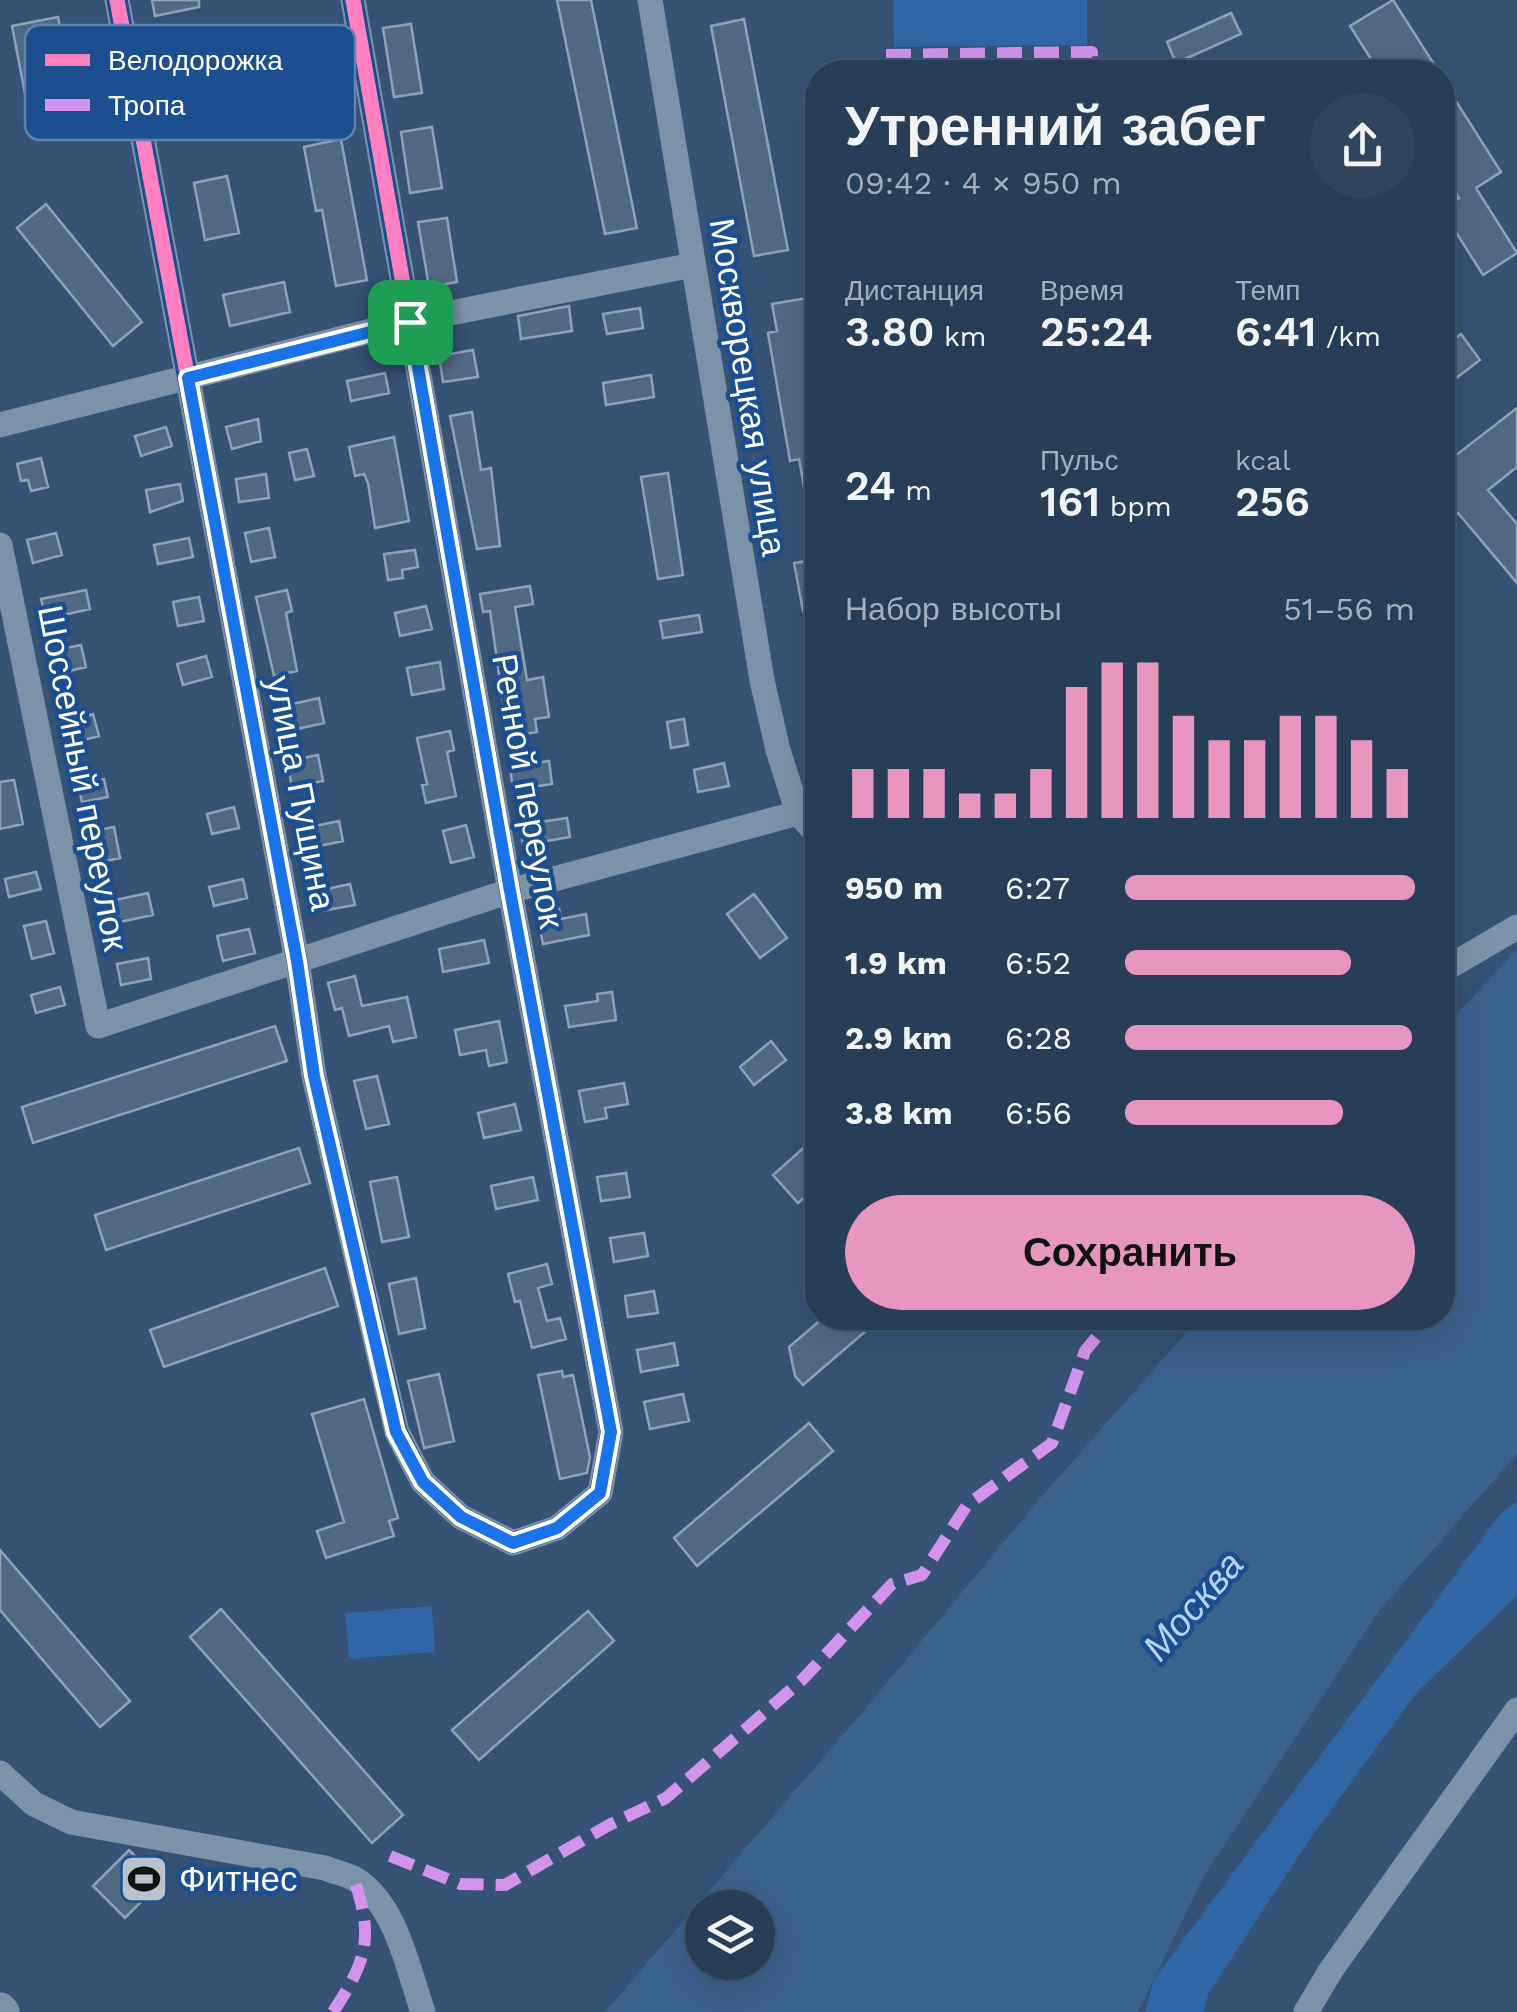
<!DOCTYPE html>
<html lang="ru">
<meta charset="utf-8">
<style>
:root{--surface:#283e57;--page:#30455d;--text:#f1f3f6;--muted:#a5aeba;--line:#44576d;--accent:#e797bd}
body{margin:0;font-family:"Work Sans",sans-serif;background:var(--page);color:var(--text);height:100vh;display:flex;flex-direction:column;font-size:38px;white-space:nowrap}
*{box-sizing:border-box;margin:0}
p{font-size:32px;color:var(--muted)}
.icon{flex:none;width:55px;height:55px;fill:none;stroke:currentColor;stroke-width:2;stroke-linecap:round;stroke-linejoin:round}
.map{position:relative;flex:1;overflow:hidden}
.side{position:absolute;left:805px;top:60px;width:650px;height:1270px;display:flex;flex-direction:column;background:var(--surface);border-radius:40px;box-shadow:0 10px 40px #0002,0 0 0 2px var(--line)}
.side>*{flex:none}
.controls{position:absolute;left:685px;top:1890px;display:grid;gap:20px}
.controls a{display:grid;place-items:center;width:90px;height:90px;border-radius:50%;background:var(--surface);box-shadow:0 10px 40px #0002,0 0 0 2px var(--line);font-size:50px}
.pin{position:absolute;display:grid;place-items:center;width:85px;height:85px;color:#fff;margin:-42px;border-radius:20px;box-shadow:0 5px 15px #0006}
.round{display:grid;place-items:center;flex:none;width:105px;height:105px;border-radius:52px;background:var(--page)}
.overview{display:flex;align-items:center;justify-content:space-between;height:170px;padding:0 40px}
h1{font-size:55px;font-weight:600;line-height:75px}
.metrics{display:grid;grid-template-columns:repeat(3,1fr);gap:15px;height:170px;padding:10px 40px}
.metrics div{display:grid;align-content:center}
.metrics b{font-size:42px;font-weight:600}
.metrics small{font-size:28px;font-weight:400}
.metrics p{font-size:28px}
.chart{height:280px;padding:20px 40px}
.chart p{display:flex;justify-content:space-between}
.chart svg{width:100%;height:180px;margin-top:10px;stroke:var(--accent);stroke-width:6}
.primary-button{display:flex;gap:20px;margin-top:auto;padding:20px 40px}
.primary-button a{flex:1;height:115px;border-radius:60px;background:var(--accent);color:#111;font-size:40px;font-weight:600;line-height:115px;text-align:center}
ul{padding:0 40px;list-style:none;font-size:32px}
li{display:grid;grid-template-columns:160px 120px 1fr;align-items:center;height:75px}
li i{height:25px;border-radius:12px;background:var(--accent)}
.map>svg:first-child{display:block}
.green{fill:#2f66a5}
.water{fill:#3b618d;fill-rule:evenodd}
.building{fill:#526984;stroke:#92a2b6;stroke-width:2.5}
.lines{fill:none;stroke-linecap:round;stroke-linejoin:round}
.minor{stroke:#7d92a8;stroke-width:25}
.highway{stroke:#7e92a7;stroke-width:35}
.quiet{stroke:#d193ec;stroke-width:12;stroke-dasharray:25 12;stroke-linecap:butt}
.cycleway-casing{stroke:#1b4f8f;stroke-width:21}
.cycleway{stroke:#ff80c0;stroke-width:15}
.route-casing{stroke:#fff;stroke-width:20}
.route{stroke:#1a73e8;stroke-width:12}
.labels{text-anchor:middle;stroke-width:9;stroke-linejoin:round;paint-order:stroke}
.street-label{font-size:35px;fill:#fff;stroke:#1b4f8f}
.poi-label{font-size:35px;fill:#fff;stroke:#1b4f8f;text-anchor:start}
.water-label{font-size:38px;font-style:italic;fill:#b5d3f5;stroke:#1b4f8f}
.key{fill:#1b4f8f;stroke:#5f84b1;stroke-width:2.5}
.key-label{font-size:28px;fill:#fff}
</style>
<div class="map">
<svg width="1517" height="2012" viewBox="0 0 1517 2012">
<rect width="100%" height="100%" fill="#365274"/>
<path class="green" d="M893,0H1087V45L894,47Z
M911,60L1060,63L1061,72H912Z
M1517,1502V1596L1417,1692L1312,1836L1208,1994L1204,2012H1145L1154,1979L1501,1513Z
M432,1606L435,1652L349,1659L345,1613Z"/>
<path class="water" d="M1517,949V1454L1379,1611L1204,1876L1138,2012H605L865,1709L1036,1503L1199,1318H1442L1443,1029ZM702,1908H758V1962H702Z"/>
<path class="building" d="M152,0H199V7L155,16Z
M557,0H591L637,228L605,234Z
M1393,0L1439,72H1379L1350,26Z
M1231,13L1241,34L1176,63L1167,42Z
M58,17L73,95L27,104L12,26Z
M744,19L788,250L754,256L711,26Z
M411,24L422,93L394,97L383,28Z
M1442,79L1501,172L1476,188L1517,253L1483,275L1442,210L1459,198L1442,173Z
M432,127L442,188L410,193L401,132Z
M341,139L367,280L336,286L322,210L316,211L304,147Z
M227,176L239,233L205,240L194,183Z
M46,204L142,322L113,346L17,228Z
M447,218L457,282L429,287L418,222Z
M284,282L290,312L230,326L223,295Z
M818,296V335L812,336L818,368V516H809L799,459L790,461L768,333L777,331L772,304Z
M569,306L572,331L521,339L518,316Z
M640,308L643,328L607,334L603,314Z
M1461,334L1480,360L1442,389V348Z
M473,350L478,377L443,382L439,356Z
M385,373L389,393L351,401L347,381Z
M651,375L654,397L606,405L603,383Z
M1517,408V467L1488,490L1517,524V583L1458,513L1442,526V466Z
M472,412L481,470L491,468L500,546L477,549L450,416Z
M258,419L261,441L232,449L226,427Z
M166,427L172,446L141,456L135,436Z
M394,437L409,521L375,528L368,483L364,474L355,476L349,447Z
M307,449L314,476L295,480L289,453Z
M41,458L48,487L31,491L28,480L21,481L17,464Z
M668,473L683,575L658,579L641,477Z
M266,474L269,498L239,502L236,479Z
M180,484L183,501L150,512L146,490Z
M269,528L275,557L251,562L245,533Z
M56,533L62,555L33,563L27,540Z
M189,538L193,557L158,564L154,545Z
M415,550L418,567L402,570L403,578L388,580L384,554Z
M818,559V608L803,611L794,563Z
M530,586L533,604L515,607L527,680L543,677L549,717L535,719L537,732L508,737L490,611L483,612L480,594Z
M86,590L90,609L46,619L41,599Z
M287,590L292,611L286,613L297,671L274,676L256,597Z
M199,597L204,621L178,626L173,602Z
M426,606L432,629L400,636L395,613Z
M699,615L702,632L663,638L660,621Z
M81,645L86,667L57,674L52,651Z
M206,656L212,677L183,685L177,664Z
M440,662L444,689L412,695L407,668Z
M319,698L324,723L284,732L279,707Z
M93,714L99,736L68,744L63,722Z
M684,719L688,745L671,748L667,722Z
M450,731L454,750L447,752L456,796L426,803L422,785L427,784L417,738Z
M318,755L323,781L292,787L287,761Z
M549,761L552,784L513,790L510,767Z
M724,763L729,786L698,792L694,770Z
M104,779L108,797L82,802L78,785Z
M14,780L23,824L0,829V782Z
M234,807L239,828L212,834L207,814Z
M567,818L570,837L523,845L520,825Z
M339,821L343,841L305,849L301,829Z
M466,825L474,857L451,863L443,831Z
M114,827L120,858L96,863L89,832Z
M36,872L41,889L9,897L5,879Z
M243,879L247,898L214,906L209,887Z
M350,884L355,905L321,911L317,891Z
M148,893L153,915L110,924L106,902Z
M754,894L787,938L760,958L727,914Z
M559,909L561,919L586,914L589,935L543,944L537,913Z
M46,921L54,953L32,959L24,926Z
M249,929L255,953L223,961L217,936Z
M484,940L489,963L443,972L439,949Z
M148,958L151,979L121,985L117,964Z
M355,976L362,1006L407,997L416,1037L393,1042L389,1026L349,1036L342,1008L335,1010L328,983Z
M60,987L65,1005L36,1013L31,995Z
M612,992L616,1020L569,1027L565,1006L598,1001L597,994Z
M499,1021L507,1062L489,1066L486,1050L460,1055L455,1030Z
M275,1026L287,1061L33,1143L22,1107Z
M771,1041L786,1060L754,1085L740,1067Z
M377,1076L389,1124L366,1129L354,1081Z
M624,1083L628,1104L605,1108L607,1118L585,1122L579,1091Z
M515,1104L521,1130L484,1138L478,1113Z
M818,1135V1186L798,1203L773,1175Z
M299,1148L310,1183L106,1250L95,1215Z
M626,1173L630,1197L601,1201L597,1177Z
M397,1177L409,1237L382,1242L370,1182Z
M533,1177L538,1200L496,1209L491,1186Z
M644,1233L648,1256L614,1262L610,1238Z
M547,1264L552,1284L538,1288L547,1321L560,1318L566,1339L532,1348L520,1301L515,1302L508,1274Z
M325,1268L338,1306L164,1367L150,1330Z
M416,1278L425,1328L399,1334L389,1284Z
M654,1291L658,1313L628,1317L625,1296Z
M823,1318H881L803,1385L795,1376L789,1347Z
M674,1343L678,1365L641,1372L637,1350Z
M562,1371L563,1377L573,1375L590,1457L587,1473L560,1479L538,1375Z
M439,1374L454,1441L424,1448L408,1381Z
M683,1394L689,1421L650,1429L644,1402Z
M364,1399L398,1518L389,1521L394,1536L326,1558L317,1531L344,1522L312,1414Z
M809,1423L833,1451L697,1566L674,1538Z
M0,1550L130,1701L100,1727L0,1610Z
M221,1609L403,1815L372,1843L190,1637Z
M588,1611L614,1641L479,1760L452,1730Z
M129,1850L161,1882L125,1918L93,1886Z"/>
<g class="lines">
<path class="minor" d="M117,0L297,961L314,1076L397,1432L423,1482L461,1517L513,1543L557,1528L600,1493L611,1432L510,891L353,0
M650,0L762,680L778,750L798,813L818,835
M0,425L410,321L693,265
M0,545L98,1026L510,891L798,813
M1442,971L1517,927
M0,1773L34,1804L71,1822L325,1868C334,1872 346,1874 355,1879C396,1904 408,1969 423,2012
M1306,2012L1331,1970L1517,1710"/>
<path class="highway" d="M0,2010L2,2012"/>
<path class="quiet" d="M886,55L1092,52L1091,72
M390,1856L460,1884L505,1885L609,1825L666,1798L801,1681L892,1584L922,1575L967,1505L1052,1443L1085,1351L1112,1318
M333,2012C367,1960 374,1938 354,1879"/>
<g class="cycleway-casing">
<path id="cycleway" d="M117,0L297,961L314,1076L397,1432L423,1482L461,1517L513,1543L557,1528L600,1493L611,1432L510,891L353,0"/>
</g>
<use href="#cycleway" class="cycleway"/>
</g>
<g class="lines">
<g class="route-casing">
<path id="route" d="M410,322L510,891L611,1432L600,1493L557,1528L513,1543L461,1517L423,1482L396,1432L314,1076L297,961L188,378Z"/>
</g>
<use href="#route" class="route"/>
</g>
<defs>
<g id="stadium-square" transform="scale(2.5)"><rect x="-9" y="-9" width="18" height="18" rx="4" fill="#b9c2ce" stroke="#1b4f8f"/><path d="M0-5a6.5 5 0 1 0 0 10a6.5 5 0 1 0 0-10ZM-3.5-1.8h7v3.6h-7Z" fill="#111"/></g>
</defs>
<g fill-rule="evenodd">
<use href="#stadium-square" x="144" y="1879"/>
</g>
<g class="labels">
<g class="street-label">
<text transform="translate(748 387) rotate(81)" y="12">Москворецкая улица</text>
<text transform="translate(83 778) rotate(79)" y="12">Шоссейный переулок</text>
<text transform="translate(528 791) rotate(80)" y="12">Речной переулок</text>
<text transform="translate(301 793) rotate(79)" y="12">улица Пущина</text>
</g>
<g class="poi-label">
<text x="179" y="1891">Фитнес</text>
</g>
<g class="water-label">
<text transform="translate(1193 1606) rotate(-49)" y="13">Москва</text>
</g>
</g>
<rect x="25" y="25" width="330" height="115" rx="15" class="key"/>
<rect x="45" y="54" width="45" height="12" fill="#ff80c0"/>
<rect x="45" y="99" width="45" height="12" fill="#d193ec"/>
<g class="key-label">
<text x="108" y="70">Велодорожка</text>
<text x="108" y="115">Тропа</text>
</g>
</svg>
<div class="controls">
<a><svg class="icon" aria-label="layers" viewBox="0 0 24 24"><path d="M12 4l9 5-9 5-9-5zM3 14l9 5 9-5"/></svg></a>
</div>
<div class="pin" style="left:410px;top:322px;background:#1e9e55"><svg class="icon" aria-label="arrive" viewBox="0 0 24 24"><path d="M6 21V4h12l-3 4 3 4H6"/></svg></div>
<section class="side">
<div class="overview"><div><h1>Утренний забег</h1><p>09:42 · 4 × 950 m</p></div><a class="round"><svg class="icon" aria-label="share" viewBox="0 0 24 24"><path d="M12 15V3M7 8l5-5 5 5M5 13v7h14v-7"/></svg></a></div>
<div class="metrics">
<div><p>Дистанция</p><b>3.80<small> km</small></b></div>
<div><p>Время</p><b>25:24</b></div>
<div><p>Темп</p><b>6:41<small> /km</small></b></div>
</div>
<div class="metrics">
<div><b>24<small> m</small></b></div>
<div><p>Пульс</p><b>161<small> bpm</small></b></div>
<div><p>kcal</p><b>256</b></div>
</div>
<div class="chart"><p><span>Набор высоты</span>51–56 m</p>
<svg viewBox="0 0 160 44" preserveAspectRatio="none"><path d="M5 44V32M15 44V32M25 44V32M35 44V38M45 44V38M55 44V32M65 44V12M75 44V6M85 44V6M95 44V19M105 44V25M115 44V25M125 44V19M135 44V19M145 44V25M155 44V32"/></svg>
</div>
<ul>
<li><b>950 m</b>6:27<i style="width:100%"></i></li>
<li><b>1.9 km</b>6:52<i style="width:78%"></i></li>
<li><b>2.9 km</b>6:28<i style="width:99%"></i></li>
<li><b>3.8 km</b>6:56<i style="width:75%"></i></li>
</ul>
<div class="primary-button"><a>Сохранить</a></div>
</section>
</div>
